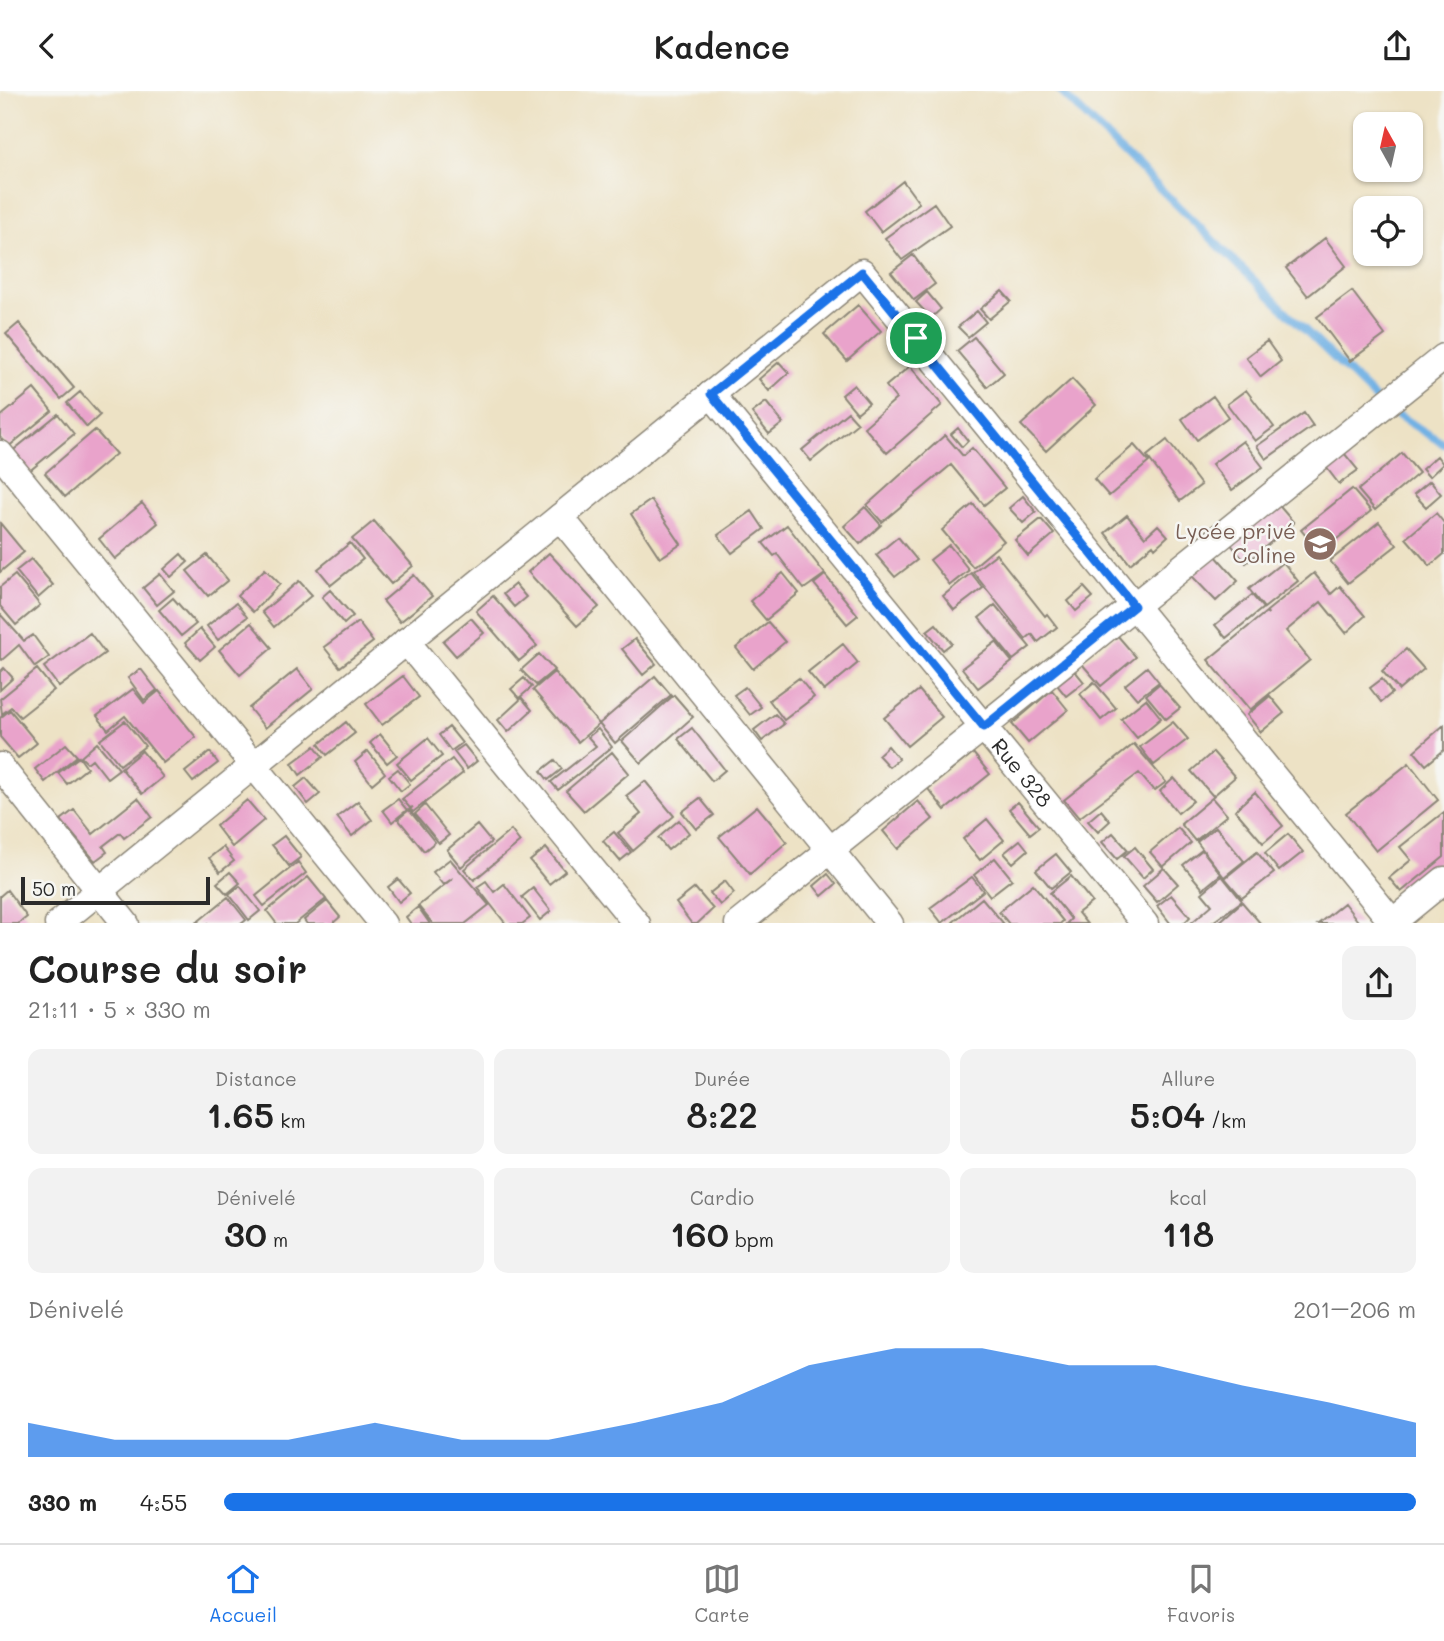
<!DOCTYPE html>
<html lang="fr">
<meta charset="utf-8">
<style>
:root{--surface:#fff;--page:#f2f2f2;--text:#222;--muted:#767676;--line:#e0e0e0;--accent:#1a73e8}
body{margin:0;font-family:Mali,sans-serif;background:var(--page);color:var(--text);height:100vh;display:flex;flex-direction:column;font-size:26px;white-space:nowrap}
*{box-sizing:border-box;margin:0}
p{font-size:23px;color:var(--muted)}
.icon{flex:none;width:38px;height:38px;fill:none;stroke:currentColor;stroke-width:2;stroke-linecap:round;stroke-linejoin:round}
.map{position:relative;height:832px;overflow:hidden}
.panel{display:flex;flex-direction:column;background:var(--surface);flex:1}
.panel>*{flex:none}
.needle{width:46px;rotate:352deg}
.controls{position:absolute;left:1353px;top:21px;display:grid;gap:14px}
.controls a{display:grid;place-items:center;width:70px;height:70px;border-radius:14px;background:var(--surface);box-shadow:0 2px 5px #0004;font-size:35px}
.scale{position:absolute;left:21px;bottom:18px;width:189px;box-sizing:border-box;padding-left:7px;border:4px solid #2b2b2b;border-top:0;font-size:19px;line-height:24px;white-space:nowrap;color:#2b2b2b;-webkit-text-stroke:5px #f6f6f2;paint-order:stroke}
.pin{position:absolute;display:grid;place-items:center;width:60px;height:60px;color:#fff;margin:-30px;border:4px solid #fff;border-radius:50%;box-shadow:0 2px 7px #0007}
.round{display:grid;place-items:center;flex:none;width:74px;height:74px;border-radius:14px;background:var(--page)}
.summary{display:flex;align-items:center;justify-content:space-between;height:119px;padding:0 28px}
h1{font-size:38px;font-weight:600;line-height:52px}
.metrics{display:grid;grid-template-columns:repeat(3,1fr);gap:10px;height:119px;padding:7px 28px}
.metrics div{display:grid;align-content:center;border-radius:14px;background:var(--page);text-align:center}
.metrics b{font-size:35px;font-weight:600}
.metrics small{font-size:19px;font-weight:400}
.metrics p{font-size:19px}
.chart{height:196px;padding:14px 28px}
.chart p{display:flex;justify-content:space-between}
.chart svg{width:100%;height:126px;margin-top:7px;fill:var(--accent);opacity:.7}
ul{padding:0 28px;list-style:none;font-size:23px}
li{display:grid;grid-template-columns:112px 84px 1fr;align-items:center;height:52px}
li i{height:18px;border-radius:9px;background:var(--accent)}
header{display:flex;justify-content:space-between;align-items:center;height:91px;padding:0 28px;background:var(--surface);font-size:32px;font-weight:600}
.tab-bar{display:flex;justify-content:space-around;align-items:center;height:98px;border-top:2px solid var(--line);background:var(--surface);font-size:19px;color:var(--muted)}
.tab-bar a{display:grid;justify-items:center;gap:4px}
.tab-bar .on{color:var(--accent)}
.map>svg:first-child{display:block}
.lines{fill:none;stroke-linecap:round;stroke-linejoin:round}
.stream{stroke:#71b1e4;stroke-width:8}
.building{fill:#e9a3cb}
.street-casing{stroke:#8c8678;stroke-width:29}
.street{stroke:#fff;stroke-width:26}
.route-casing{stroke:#fff;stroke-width:14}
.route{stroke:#1a73e8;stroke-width:9}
.labels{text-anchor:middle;stroke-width:5;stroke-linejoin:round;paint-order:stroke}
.education-label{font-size:21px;fill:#785e54;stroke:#f6f6f2;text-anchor:end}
.street-label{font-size:21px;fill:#2b2b2b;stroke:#f6f6f2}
</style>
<header><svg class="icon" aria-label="back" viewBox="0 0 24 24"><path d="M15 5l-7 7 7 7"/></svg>Kadence<svg class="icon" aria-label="share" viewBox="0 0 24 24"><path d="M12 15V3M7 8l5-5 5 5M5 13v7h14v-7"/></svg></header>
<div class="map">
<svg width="1444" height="833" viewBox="0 0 1444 833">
<rect width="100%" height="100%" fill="#f6f6f2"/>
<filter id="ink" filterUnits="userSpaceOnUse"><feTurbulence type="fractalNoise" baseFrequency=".0143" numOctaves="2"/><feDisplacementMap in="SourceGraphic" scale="14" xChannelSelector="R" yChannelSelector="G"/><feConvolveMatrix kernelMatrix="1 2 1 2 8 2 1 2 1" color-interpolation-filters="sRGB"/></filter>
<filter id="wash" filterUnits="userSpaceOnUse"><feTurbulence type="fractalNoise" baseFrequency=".00686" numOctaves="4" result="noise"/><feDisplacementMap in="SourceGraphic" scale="28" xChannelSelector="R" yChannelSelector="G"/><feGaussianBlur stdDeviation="1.57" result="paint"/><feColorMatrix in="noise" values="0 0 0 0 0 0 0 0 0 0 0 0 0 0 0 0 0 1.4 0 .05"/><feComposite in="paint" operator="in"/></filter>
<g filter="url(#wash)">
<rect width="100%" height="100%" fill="#ede2c5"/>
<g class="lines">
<path class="stream" d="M1060,0L1383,315L1444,353"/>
</g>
<g id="blocks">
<path class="building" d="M903,90L919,112L881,141L865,120Z
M934,112L950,135L902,169L885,147Z
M1325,147L1346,175L1308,205L1286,177Z
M913,164L935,193L914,209L891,181Z
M1002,200L1011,210L989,228L980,218Z
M1352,200L1385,244L1350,270L1317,226Z
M927,201L941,218L931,227L916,211Z
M858,214L881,240L847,270L824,243Z
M977,220L986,231L968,246L958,236Z
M19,232L74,297L61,308L6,243Z
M974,246L1004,282L987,296L957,260Z
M1267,250L1281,270L1261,286L1246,266Z
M779,271L789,282L769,300L759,288Z
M910,275L942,314L887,362L864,336L896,308L886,295Z
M1072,288L1096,314L1046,360L1021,334Z
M854,294L869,312L857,322L842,304Z
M34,298L52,320L8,356L0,346V326Z
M1246,299L1274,336L1255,350L1227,313Z
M80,301L100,324L87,336L67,312Z
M1213,305L1228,326L1197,349L1182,328Z
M766,311L783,332L769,343L752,322Z
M848,321L858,332L811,370L802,359Z
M1304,322L1313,335L1266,368L1257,355Z
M58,323L74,343L27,382L10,362Z
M958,337L968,350L962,356L951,343Z
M95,339L116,363L65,406L45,382Z
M945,344L963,365L972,357L1005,397L984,414L951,374L882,431L867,414Z
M1167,349L1201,394L1180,410L1147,365Z
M1243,350L1263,376L1232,399L1212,373Z
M1134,354L1149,371L1109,405L1094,388Z
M1344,362L1358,379L1339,393L1326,376Z
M1402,362L1419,382L1375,419L1358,399Z
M1437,365L1443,373L1429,386L1422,378Z
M1430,390L1441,403L1426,416L1414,403Z
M1352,398L1371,420L1320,462L1301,439Z
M1023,405L1036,421L1023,432L1009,417Z
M651,409L681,453L660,467L631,423Z
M1276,411L1294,432L1246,472L1229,451Z
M142,412L158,432L115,468L99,448Z
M973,413L1004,450L973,476L942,439Z
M865,416L881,434L860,453L844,435Z
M752,420L764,438L732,462L718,444Z
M1436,422L1444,432V463L1430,475L1406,447Z
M1127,424L1145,446L1158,434L1168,445L1155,457L1153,454L1130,473L1105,442Z
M1041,428L1054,443L1028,465L1015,449Z
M374,430L413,475L391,493L352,448Z
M1379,431L1397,454L1348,492L1330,470Z
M0,432L24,461L0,481Z
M787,434L825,483L804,498L777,463L774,465L763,452Z
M898,446L917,469L895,486L876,464Z
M350,452L363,468L331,494L318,478Z
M949,454L969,479L950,494L930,469Z
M549,462L599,516L577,535L528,481Z
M181,463L188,471L171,486L164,478Z
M996,463L1045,525L1047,523L1057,536L1038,551L1032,543L1026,548L973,481Z
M207,464L228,489L208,505L187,480Z
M1215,464L1238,490L1216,510L1192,485Z
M31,468L53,494L38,507L16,480Z
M1283,471L1298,490L1264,517L1249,498Z
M265,478L280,493L253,521L237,505Z
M783,482L799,502L766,529L750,510Z
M971,482L983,497L954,519L943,505Z
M1314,482L1331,503L1340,495L1365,525L1346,542L1321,511L1286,540L1310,569L1250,619L1208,569L1266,521L1268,523L1267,520Z
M160,483L174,500L157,514L143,497Z
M15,484L40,514L16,534L0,515V496Z
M414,484L432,505L400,531L383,510Z
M825,484L858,524L847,533L814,493Z
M299,490L312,504L274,536L262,521Z
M515,493L526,506L514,516L503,503Z
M1084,496L1093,506L1076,520L1068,510Z
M330,499L353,525L344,533L322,506Z
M1252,504L1263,517L1226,547L1215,534Z
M493,505L537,555L519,570L476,520Z
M173,507L196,533L181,545L159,519Z
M236,512L247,526L218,549L207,535Z
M995,514L1030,556L1013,569L979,527Z
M0,523L24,550L33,544L49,566L35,576L19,554L2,569L0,567Z
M471,527L484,542L456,565L443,550Z
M358,531L373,551L340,576L324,556Z
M768,531L785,551L753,578L736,557Z
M251,532L272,557L240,584L219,559Z
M936,533L952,552L943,559L927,540Z
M200,538L215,556L200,569L185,552Z
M90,542L105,562L59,596L44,576Z
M1117,544L1136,566L1101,595L1082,573Z
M635,548L656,573L643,584L622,558Z
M996,551L1012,571L978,597L962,577Z
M843,553L858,572L824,600L808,581Z
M1406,558L1424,578L1399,599L1382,580Z
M539,563L554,579L536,594L521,579Z
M1147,576L1159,591L1137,608L1125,594Z
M4,577L13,587L0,599V581Z
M37,578L54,599L20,626L11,616L2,623L0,608Z
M141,578L157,599L144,609L128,587Z
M297,578L313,598L265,637L249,617Z
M1075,580L1084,591L1066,605L1057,594Z
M554,581L599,633L578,651L533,599Z
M403,585L419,606L382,634L366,613Z
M655,585L671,604L615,652L599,633Z
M524,587L532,596L519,607L511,598Z
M799,587L814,606L784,629L769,609Z
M1382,588L1392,602L1381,611L1370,597Z
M1094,591L1116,617L1101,629L1080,603Z
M1159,593L1180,617L1166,628L1146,604Z
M745,596L761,616L750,624L734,604Z
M133,598L144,612L159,600L196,646L163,672L125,625L108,639L97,625Z
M919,599L942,626L907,655L884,627Z
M1052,599L1068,619L1028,652L1012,633Z
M674,604L693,626L641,672L622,650Z
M1270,605L1284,622L1261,641L1247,624Z
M522,607L532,619L508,641L498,629Z
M1146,608L1161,627L1137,647L1121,628Z
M10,619L37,652L18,667L0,646V627Z
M775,623L784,633L762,650L754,639Z
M125,630L145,655L120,674L100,649Z
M346,631L355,642L327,664L319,653Z
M1173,631L1188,648L1154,674L1140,656Z
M1444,634V659L1426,674L1414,660Z
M449,636L462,652L451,660L439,644Z
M692,637L725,679L712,690L678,648Z
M598,638L612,656L558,699L551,691L596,655L588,646Z
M380,643L397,664L387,672L370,652Z
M428,647L442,665L411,689L397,672Z
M97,652L119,678L107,687L92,668L87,672L81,666Z
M66,653L77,665L45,691L35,678Z
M1134,653L1166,691L1154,700L1139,682L1079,727L1064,709Z
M464,654L477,670L467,678L454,661Z
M315,655L323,666L300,684L292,672Z
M888,655L899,668L889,676L878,664Z
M142,660L163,686L142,703L121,677Z
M368,660L385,682L372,693L355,671Z
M210,661L218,672L193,691L185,681Z
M612,661L629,682L584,720L566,700Z
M1213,661L1235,686L1213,705L1191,680Z
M973,662L990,683L945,719L928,698Z
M79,666L87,677L67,693L58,682Z
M452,668L463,682L413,721L410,718L413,716L410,717L402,708Z
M555,669L562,678L548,689L541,680Z
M1409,672L1438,709L1376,760L1346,722Z
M398,678L410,693L401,700L389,685Z
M306,687L320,703L308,713L295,696Z
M1174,687L1193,710L1178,722L1160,700Z
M645,690L674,725L633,760L618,742L641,723L626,705Z
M1255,701L1283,735L1263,752L1235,719Z
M138,707L152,726L124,747L120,742L103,755L107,761L95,770L61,729L74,719L93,743Z
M700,707L714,724L696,738L682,721Z
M1212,707L1227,724L1195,750L1181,733Z
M398,708L407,719L392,731L383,719Z
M247,709L264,729L232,756L216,735Z
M358,710L372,729L352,745L337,726Z
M918,710L933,728L898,758L883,740Z
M1018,711L1039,736L1030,743L1009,718Z
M425,714L449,744L439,752L415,723Z
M757,715L787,751L750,783L719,746Z
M409,719L435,751L424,760L398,728Z
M1101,719L1110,730L1098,741L1088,730Z
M1444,721V766L1401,801L1389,787L1411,769L1400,756Z
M987,728L1004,749L980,769L963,748Z
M679,729L689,742L668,759L658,747Z
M477,734L491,751L461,776L447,759Z
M1216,736L1244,770L1224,786L1197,751Z
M1178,737L1191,752L1163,776L1150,761Z
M511,739L520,751L474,789L464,778Z
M614,741L631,761L620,770L603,750Z
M1113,742L1128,759L1117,768L1102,751Z
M1288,743L1303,761L1279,780L1265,762Z
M284,745L301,766L289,775L272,754Z
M1020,749L1028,759L1013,772L1004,762Z
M223,756L234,770L220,781L209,767Z
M1135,756L1153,778L1143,787L1124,765Z
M546,757L565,780L549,793L530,770Z
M1202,759L1221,783L1203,798L1183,774Z
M1257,761L1274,782L1242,807L1225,787Z
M1056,763L1071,781L1051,797L1036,779Z
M995,767L1012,788L990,805L974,784Z
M450,768L489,814L465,833H433L418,815L453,787L443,794L433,781Z
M298,771L306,782L264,815L256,805Z
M1164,777L1178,793L1157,811L1143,795Z
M230,781L240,792L227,803L217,792Z
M828,783L836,793L822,805L814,795Z
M1071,785L1092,811L1078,822L1087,833H1066L1071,828L1050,802Z
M1222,785L1242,810L1210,833H1190L1212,814L1202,802Z
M308,786L326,808L295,833H277L267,820Z
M972,786L983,800L942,832L930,817Z
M398,788L410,802L399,811L388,796Z
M486,790L494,801L504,793L530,827L522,833H506L477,796Z
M725,790L734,802L720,814L710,802Z
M1033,793L1063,830L1060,833H1009L999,821Z
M240,795L260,820L249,829L229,803Z
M533,797L551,820L540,829L522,806Z
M695,797L713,818L697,833H692L676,812Z
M7,799L27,826L18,833H0V805Z
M1171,804L1190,826L1183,833H1171L1157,815Z
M228,806L246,829L241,833H195Z
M982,807L1004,833H955L953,831Z
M327,810L340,826L332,833H307L304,829Z
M1242,811L1261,833H1217Z
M1344,812L1360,833H1318Z
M418,816L430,833H411L406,826Z"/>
</g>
</g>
<g filter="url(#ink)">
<use href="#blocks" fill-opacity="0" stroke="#8c8678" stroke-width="2"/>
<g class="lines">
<g class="street-casing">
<g id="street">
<path id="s1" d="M711,303L1145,833"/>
<path d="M0,363L383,833"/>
<path d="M560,426L890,833"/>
<path d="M406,550L637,833"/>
<path d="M0,675L126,833"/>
<path d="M58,833L862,181L1394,833"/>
<path d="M738,833L1444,266"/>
<path d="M1390,833L1444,789"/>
</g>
</g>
<use href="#street" class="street"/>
</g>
</g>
<g class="lines" filter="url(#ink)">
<g class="route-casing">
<path id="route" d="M862,181L1134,515L984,636L711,303Z"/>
</g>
<use href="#route" class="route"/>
</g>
<defs>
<g id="school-disc" transform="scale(1.75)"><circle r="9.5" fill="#8d6e63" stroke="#f6f6f2"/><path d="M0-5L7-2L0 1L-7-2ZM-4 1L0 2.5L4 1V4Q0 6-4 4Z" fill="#fff"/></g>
</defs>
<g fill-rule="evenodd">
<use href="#school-disc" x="1320" y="453"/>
</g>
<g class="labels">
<g class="education-label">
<text x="1296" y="448">Lycée privé<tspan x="1296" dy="24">Coline</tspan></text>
</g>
<g class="street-label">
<text dy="7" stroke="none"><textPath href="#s1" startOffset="490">Rue 328</textPath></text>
</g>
</g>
</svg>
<div class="controls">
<a><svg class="needle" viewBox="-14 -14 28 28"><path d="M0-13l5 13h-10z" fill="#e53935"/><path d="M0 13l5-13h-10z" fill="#767676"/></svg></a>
<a><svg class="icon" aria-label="locate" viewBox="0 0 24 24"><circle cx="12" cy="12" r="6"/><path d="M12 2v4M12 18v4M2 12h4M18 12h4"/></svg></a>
</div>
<div class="scale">50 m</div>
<div class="pin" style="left:916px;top:247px;background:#1e9e55"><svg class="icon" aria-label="arrive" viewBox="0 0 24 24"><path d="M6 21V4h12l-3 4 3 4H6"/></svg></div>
</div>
<section class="panel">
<div class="summary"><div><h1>Course du soir</h1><p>21:11 · 5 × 330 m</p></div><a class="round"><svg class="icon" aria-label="share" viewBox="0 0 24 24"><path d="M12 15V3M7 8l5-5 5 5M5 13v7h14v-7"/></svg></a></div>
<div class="metrics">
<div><p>Distance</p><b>1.65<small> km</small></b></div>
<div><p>Durée</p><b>8:22</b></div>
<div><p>Allure</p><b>5:04<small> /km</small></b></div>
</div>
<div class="metrics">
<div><p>Dénivelé</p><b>30<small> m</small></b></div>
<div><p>Cardio</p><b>160<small> bpm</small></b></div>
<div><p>kcal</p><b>118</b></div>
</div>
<div class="chart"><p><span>Dénivelé</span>201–206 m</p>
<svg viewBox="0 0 160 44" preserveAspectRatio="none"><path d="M0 44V32L10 38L20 38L30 38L40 32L50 38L60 38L70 32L80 25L90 12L100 6L110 6L120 12L130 12L140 19L150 25L160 32V44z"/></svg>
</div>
<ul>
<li><b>330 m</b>4:55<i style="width:100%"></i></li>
</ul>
</section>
<nav class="tab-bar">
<a class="on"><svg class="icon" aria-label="home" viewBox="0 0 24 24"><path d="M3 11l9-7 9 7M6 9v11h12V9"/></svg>Accueil</a>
<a><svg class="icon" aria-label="map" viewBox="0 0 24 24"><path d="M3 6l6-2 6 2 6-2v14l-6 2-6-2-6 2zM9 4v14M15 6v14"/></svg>Carte</a>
<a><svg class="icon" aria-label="saved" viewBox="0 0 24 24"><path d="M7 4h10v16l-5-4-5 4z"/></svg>Favoris</a>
</nav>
